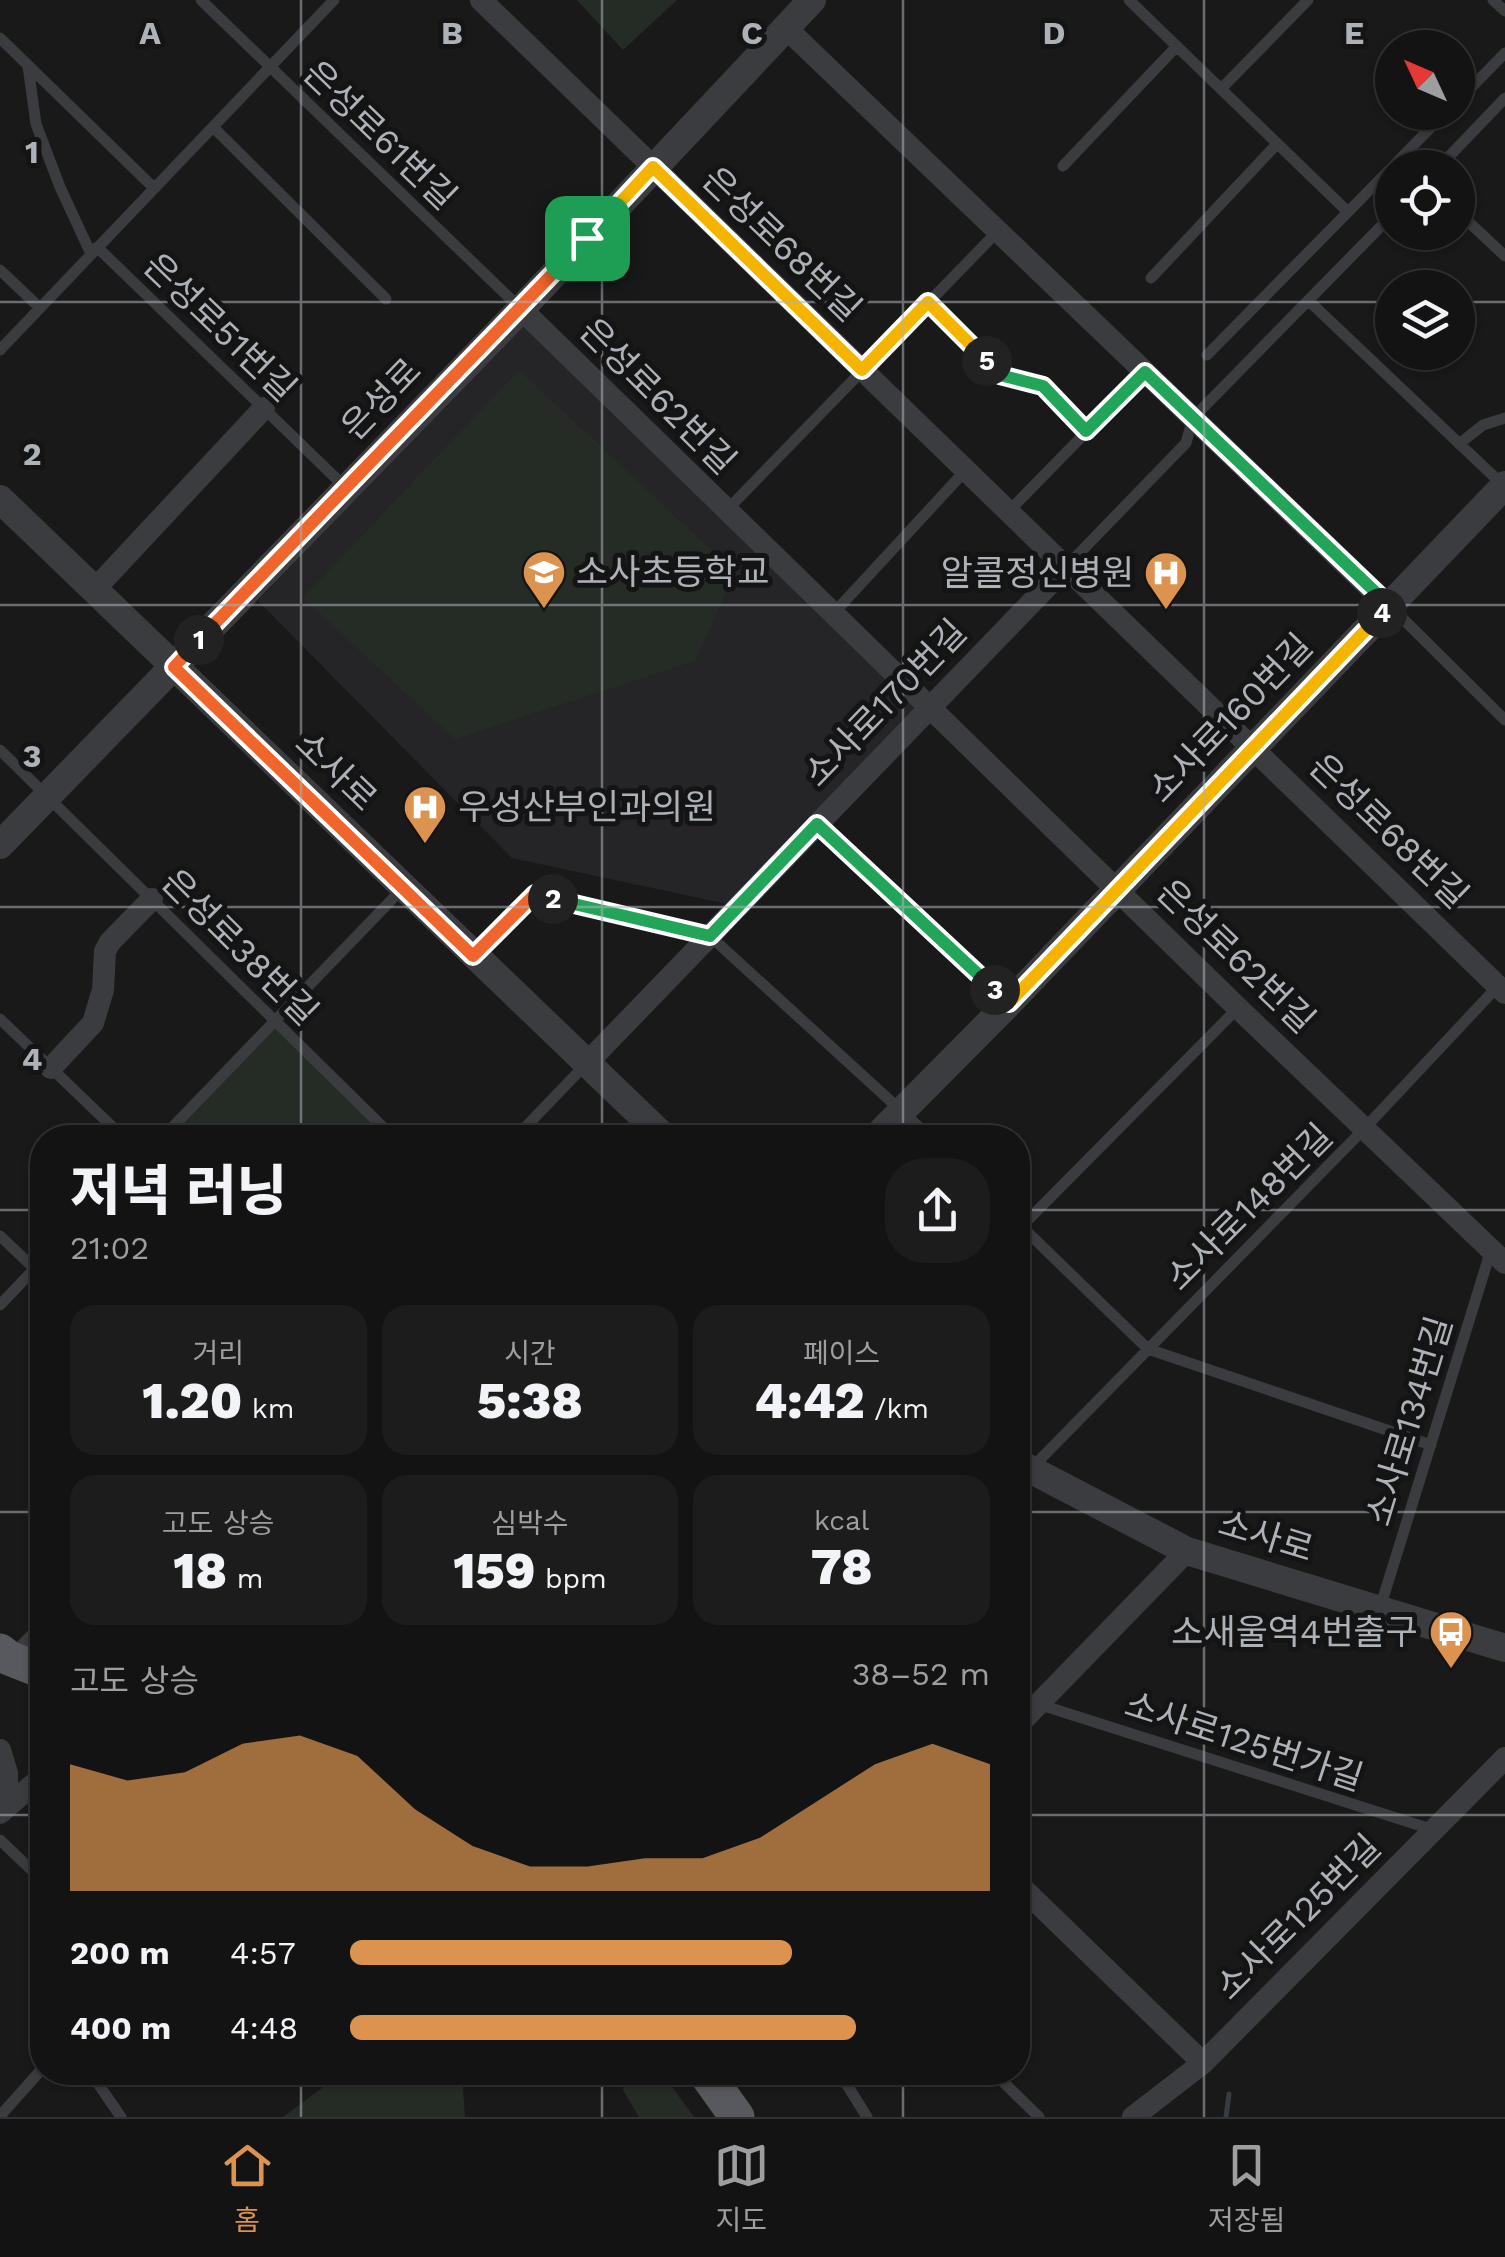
<!DOCTYPE html>
<html lang="ko">
<meta charset="utf-8">
<style>
:root{--surface:#131314;--page:#1c1c1d;--text:#f1f3f6;--muted:#9d9ea0;--line:#323234;--accent:#dc934f}
body{margin:0;font-family:"Work Sans","Noto Sans KR",sans-serif;background:var(--page);color:var(--text);height:100vh;display:flex;flex-direction:column;font-size:38px;white-space:nowrap}
*{box-sizing:border-box;margin:0}
p{font-size:32px;color:var(--muted)}
.icon{flex:none;width:55px;height:55px;fill:none;stroke:currentColor;stroke-width:2;stroke-linecap:round;stroke-linejoin:round}
.map{position:relative;flex:1;overflow:hidden}
.details{position:absolute;left:30px;top:1125px;width:1000px;height:960px;display:flex;flex-direction:column;background:var(--surface);border-radius:40px;box-shadow:0 2px 8px #0004,0 0 0 2px var(--line)}
.details>*{flex:none}
.needle{width:65px;rotate:314deg}
.controls{position:absolute;left:1375px;top:30px;display:grid;gap:20px}
.controls a{display:grid;place-items:center;width:100px;height:100px;border-radius:50%;background:var(--surface);box-shadow:0 2px 8px #0004,0 0 0 2px var(--line);font-size:50px}
.pin{position:absolute;display:grid;place-items:center;width:85px;height:85px;color:#fff;margin:-42px;border-radius:20px;box-shadow:0 5px 15px #0006}
.km{position:absolute;width:50px;height:50px;margin:-25px;border-radius:50%;background:#222;color:#fff;font-size:28px;line-height:50px;text-align:center}
.round{display:grid;place-items:center;flex:none;width:105px;height:105px;border-radius:40px;background:var(--page)}
.overview{display:flex;align-items:center;justify-content:space-between;height:170px;padding:0 40px}
h1{font-size:55px;font-weight:800;line-height:75px}
.figures{display:grid;grid-template-columns:repeat(3,1fr);gap:15px;height:170px;padding:10px 40px}
.figures div{display:grid;align-content:center;border-radius:25px;background:var(--page);text-align:center}
.figures b{font-size:50px;font-weight:800}
.figures small{font-size:28px;font-weight:400}
.figures p{font-size:28px}
.chart{height:280px;padding:20px 40px}
.chart p{display:flex;justify-content:space-between}
.chart svg{width:100%;height:180px;margin-top:10px;fill:var(--accent);opacity:.7}
ul{padding:0 40px;list-style:none;font-size:32px}
li{display:grid;grid-template-columns:160px 120px 1fr;align-items:center;height:75px}
li i{height:25px;border-radius:12px;background:var(--accent)}
.tabs{display:flex;justify-content:space-around;align-items:center;height:140px;border-top:2px solid var(--line);background:var(--surface);font-size:28px;color:var(--muted)}
.tabs a{display:grid;justify-items:center;gap:5px}
.tabs .on{color:var(--accent)}
.map>svg:first-child{display:block}
.built{fill:#252527}
.green{fill:#252c25}
.lines{fill:none;stroke-linecap:round;stroke-linejoin:round}
.stream{stroke:#343e42;stroke-width:5}
.service{stroke:#3a3c3f;stroke-width:11}
.minor{stroke:#3a3c3f;stroke-width:22}
.tertiary{stroke:#3a3c3f;stroke-width:28}
.primary{stroke:#57595e;stroke-width:35}
.split-1-casing{stroke:#fff;stroke-width:20}
.split-2-casing{stroke:#fff;stroke-width:20}
.split-3-casing{stroke:#fff;stroke-width:20}
.split-4-casing{stroke:#fff;stroke-width:20}
.split-5-casing{stroke:#fff;stroke-width:20}
.split-6-casing{stroke:#fff;stroke-width:20}
.split-1{stroke:#f0652b;stroke-width:12}
.split-2{stroke:#f0652b;stroke-width:12}
.split-3{stroke:#22a559;stroke-width:12}
.split-4{stroke:#f5b400;stroke-width:12}
.split-5{stroke:#22a559;stroke-width:12}
.split-6{stroke:#f5b400;stroke-width:12}
.grid{fill:none;stroke:#adb2b8;stroke-width:2.5;stroke-opacity:0.55}
.labels{text-anchor:middle;stroke-width:10;stroke-linejoin:round;paint-order:stroke}
.street-label{font-size:35px;fill:#adb2b8;stroke:#141415}
.poi-label{font-size:35px;fill:#adb2b8;stroke:#141415;text-anchor:start}
.grid-label{font-size:32px;text-anchor:middle;font-weight:bold;fill:#adb2b8;stroke:#141415;stroke-width:10;stroke-linejoin:round;paint-order:stroke}
</style>
<div class="map">
<svg width="1505" height="2117" viewBox="0 0 1505 2117">
<rect width="100%" height="100%" fill="#19191a"/>
<path class="built" d="M523,321L921,708L732,905L512,858L258,601Z"/>
<path class="green" d="M577,0H677L623,50Z
M519,370L735,572L695,661L455,739L303,598Z
M274,1021L394,1138H162Z
M342,2073H462L465,2117H283Z
M624,2073H662L694,2117H639L623,2090Z"/>
<g class="lines">
<path class="stream" d="M1226,2117L1229,2094"/>
<path class="service" d="M201,0L521,309
M1129,0L1348,212L1207,355
M1493,0L1505,11
M0,38L154,188
M28,66L36,124L60,187L91,254
M1221,89L1308,0
M1458,101L1505,53
M213,127L386,299
M1063,166L1177,46
M1438,168L1505,98
M1348,212L1446,112
M1458,212L1505,256
M97,247L346,488
M0,270L40,308
M1151,278L1277,144
M1309,301L1505,487
M928,303L1000,375L1043,386L1086,431
M0,350L334,0
M1459,444L1483,425L1505,418
M726,511L998,231
M1008,512L1145,372
M1065,568L1186,443L1193,418L1392,215
M1391,607L1505,720
M832,615L965,471
M0,750L394,1138
M817,824L1008,1002
M476,953L535,894L710,936L931,1138
M0,1019L124,1138
M162,1138L403,888
M515,1138L586,1064
M1018,1223L1148,1349L1431,1445
M1021,1227L1238,1008
M0,1236L35,1269
M0,1305L42,1261
M1018,1482L1364,1129L1499,985
M1380,1608L1491,1250
M14,1653L42,1624
M1038,1704L1434,1830
M0,1840L42,1880
M90,2072L121,2117
M839,2072L867,2117
M993,2072L1039,2117
M0,2116L42,2069"/>
<path class="minor" d="M481,0L1505,993
M786,28L1389,606
M521,309L1238,1008L1505,1263
M94,590L264,408
M586,1064L1065,568
M51,1068L93,1023L103,990L105,951L110,942L152,899
M1018,1725L1187,1551
M0,1750L7,1773V1805
M0,1813L42,1777
M1018,1884L1203,2063
M1133,2117L1203,2063L1505,1758"/>
<path class="tertiary" d="M0,499L665,1138
M0,845L521,309L812,0
M875,1138L1009,1003L1505,485
M1018,1463L1187,1551L1505,1648"/>
<path class="primary" d="M0,1651L9,1658L42,1671
M705,2072L737,2117"/>
</g>
<g class="lines">
<g class="split-1-casing">
<path id="split-1" d="M199,640L587,238"/>
</g>
<g class="split-2-casing">
<path id="split-2" d="M199,640L174,667L473,956L535,894L553,899"/>
</g>
<g class="split-3-casing">
<path id="split-3" d="M553,899L710,936L817,824L995,990"/>
</g>
<g class="split-4-casing">
<path id="split-4" d="M995,990L1009,1003L1382,613"/>
</g>
<g class="split-5-casing">
<path id="split-5" d="M987,361L1000,375L1043,386L1086,431L1145,372L1390,606L1382,613"/>
</g>
<g class="split-6-casing">
<path id="split-6" d="M587,238L653,167L862,370L928,302L987,361"/>
</g>
<use href="#split-1" class="split-1"/>
<use href="#split-2" class="split-2"/>
<use href="#split-3" class="split-3"/>
<use href="#split-4" class="split-4"/>
<use href="#split-5" class="split-5"/>
<use href="#split-6" class="split-6"/>
</g>
<path class="grid" d="M301,0V1138M602,0V1138M903,0V1138M1204,0V2117M0,302H1392M1458,302H1505M0,605H1505M0,907H1505M0,1210H42M1018,1210H1505M0,1512H42M1018,1512H1505M0,1815H42M1018,1815H1505M301,2072V2117M602,2072V2117M903,2072V2117"/>
<defs>
<g id="school-pin" transform="scale(2.25)"><path d="M0 17L-7.5 6A9.5 9.5 0 1 1 7.5 6Z" fill="#dc934f" stroke="#141415"/><path d="M0-5L7-2L0 1L-7-2ZM-4 1L0 2.5L4 1V4Q0 6-4 4Z" fill="#fff"/></g>
<g id="hospital-pin" transform="scale(2.25)"><path d="M0 17L-7.5 6A9.5 9.5 0 1 1 7.5 6Z" fill="#dc934f" stroke="#141415"/><path d="M-5-5h3v3.5h4V-5h3V5h-3V1.5h-4V5h-3Z" fill="#fff"/></g>
<g id="bus-pin" transform="scale(2.25)"><path d="M0 17L-7.5 6A9.5 9.5 0 1 1 7.5 6Z" fill="#dc934f" stroke="#141415"/><path d="M-5-6H5V4H4V6H2V4H-2V6H-4V4H-5ZM-3.5-4V0h7V-4ZM-3.5 1.2v1.5H-2V1.2ZM2 1.2v1.5H3.5V1.2Z" fill="#fff"/></g>
</defs>
<g fill-rule="evenodd">
<use href="#school-pin" x="544" y="572"/>
<use href="#hospital-pin" x="1166" y="573"/>
<use href="#hospital-pin" x="425" y="807"/>
<use href="#bus-pin" x="1451" y="1632"/>
</g>
<g class="labels">
<g class="street-label">
<text transform="translate(380 135) rotate(44)" y="12">은성로61번길</text>
<text transform="translate(782 244) rotate(44)" y="12">은성로68번길</text>
<text transform="translate(220 327) rotate(44)" y="12">은성로51번길</text>
<text transform="translate(658 396) rotate(45)" y="12">은성로62번길</text>
<text transform="translate(381 399) rotate(-46)" y="12">은성로</text>
<text transform="translate(885 703) rotate(-46)" y="12">소사로170번길</text>
<text transform="translate(1230 718) rotate(-46)" y="12">소사로160번길</text>
<text transform="translate(336 771) rotate(44)" y="12">소사로</text>
<text transform="translate(1389 831) rotate(44)" y="12">은성로68번길</text>
<text transform="translate(240 947) rotate(45)" y="12">은성로38번길</text>
<text transform="translate(1236 956) rotate(44)" y="12">은성로62번길</text>
<text transform="translate(1249 1207) rotate(-45)" y="12">소사로148번길</text>
<text transform="translate(1409 1421) rotate(-73)" y="12">소사로134번길</text>
<text transform="translate(1266 1536) rotate(17)" y="12">소사로</text>
<text transform="translate(1244 1741) rotate(18)" y="12">소사로125번가길</text>
<text transform="translate(1298 1917) rotate(-45)" y="12">소사로125번길</text>
</g>
<g class="poi-label">
<text x="576" y="584">소사초등학교</text>
<text x="1134" y="585" text-anchor="end">알콜정신병원</text>
<text x="458" y="819">우성산부인과의원</text>
<text x="1418" y="1644" text-anchor="end">소새울역4번출구</text>
</g>
</g>
<g class="grid-label">
<text x="150" y="44">A</text>
<text x="452" y="44">B</text>
<text x="752" y="44">C</text>
<text x="1054" y="44">D</text>
<text x="1354" y="44">E</text>
<text x="32" y="163">1</text>
<text x="32" y="465">2</text>
<text x="32" y="767">3</text>
<text x="32" y="1070">4</text>
</g>
</svg>
<div class="controls">
<a><svg class="needle" viewBox="-14 -14 28 28"><path d="M0-13l5 13h-10z" fill="#e53935"/><path d="M0 13l5-13h-10z" fill="#9d9ea0"/></svg></a>
<a><svg class="icon" aria-label="locate" viewBox="0 0 24 24"><circle cx="12" cy="12" r="6"/><path d="M12 2v4M12 18v4M2 12h4M18 12h4"/></svg></a>
<a><svg class="icon" aria-label="layers" viewBox="0 0 24 24"><path d="M12 4l9 5-9 5-9-5zM3 14l9 5 9-5"/></svg></a>
</div>
<div class="pin" style="left:587px;top:238px;background:#1e9e55"><svg class="icon" aria-label="arrive" viewBox="0 0 24 24"><path d="M6 21V4h12l-3 4 3 4H6"/></svg></div>
<b class="km" style="left:199px;top:640px">1</b>
<b class="km" style="left:553px;top:899px">2</b>
<b class="km" style="left:995px;top:990px">3</b>
<b class="km" style="left:1382px;top:613px">4</b>
<b class="km" style="left:987px;top:361px">5</b>
<section class="details">
<div class="overview"><div><h1>저녁 러닝</h1><p>21:02</p></div><a class="round"><svg class="icon" aria-label="share" viewBox="0 0 24 24"><path d="M12 15V3M7 8l5-5 5 5M5 13v7h14v-7"/></svg></a></div>
<div class="figures">
<div><p>거리</p><b>1.20<small> km</small></b></div>
<div><p>시간</p><b>5:38</b></div>
<div><p>페이스</p><b>4:42<small> /km</small></b></div>
</div>
<div class="figures">
<div><p>고도 상승</p><b>18<small> m</small></b></div>
<div><p>심박수</p><b>159<small> bpm</small></b></div>
<div><p>kcal</p><b>78</b></div>
</div>
<div class="chart"><p><span>고도 상승</span>38–52 m</p>
<svg viewBox="0 0 160 44" preserveAspectRatio="none"><path d="M0 44V13L10 17L20 15L30 8L40 6L50 11L60 24L70 33L80 38L90 38L100 36L110 36L120 31L130 22L140 13L150 8L160 13V44z"/></svg>
</div>
<ul>
<li><b>200 m</b>4:57<i style="width:69%"></i></li>
<li><b>400 m</b>4:48<i style="width:79%"></i></li>
</ul>
</section>
</div>
<nav class="tabs">
<a class="on"><svg class="icon" aria-label="home" viewBox="0 0 24 24"><path d="M3 11l9-7 9 7M6 9v11h12V9"/></svg>홈</a>
<a><svg class="icon" aria-label="map" viewBox="0 0 24 24"><path d="M3 6l6-2 6 2 6-2v14l-6 2-6-2-6 2zM9 4v14M15 6v14"/></svg>지도</a>
<a><svg class="icon" aria-label="saved" viewBox="0 0 24 24"><path d="M7 4h10v16l-5-4-5 4z"/></svg>저장됨</a>
</nav>
